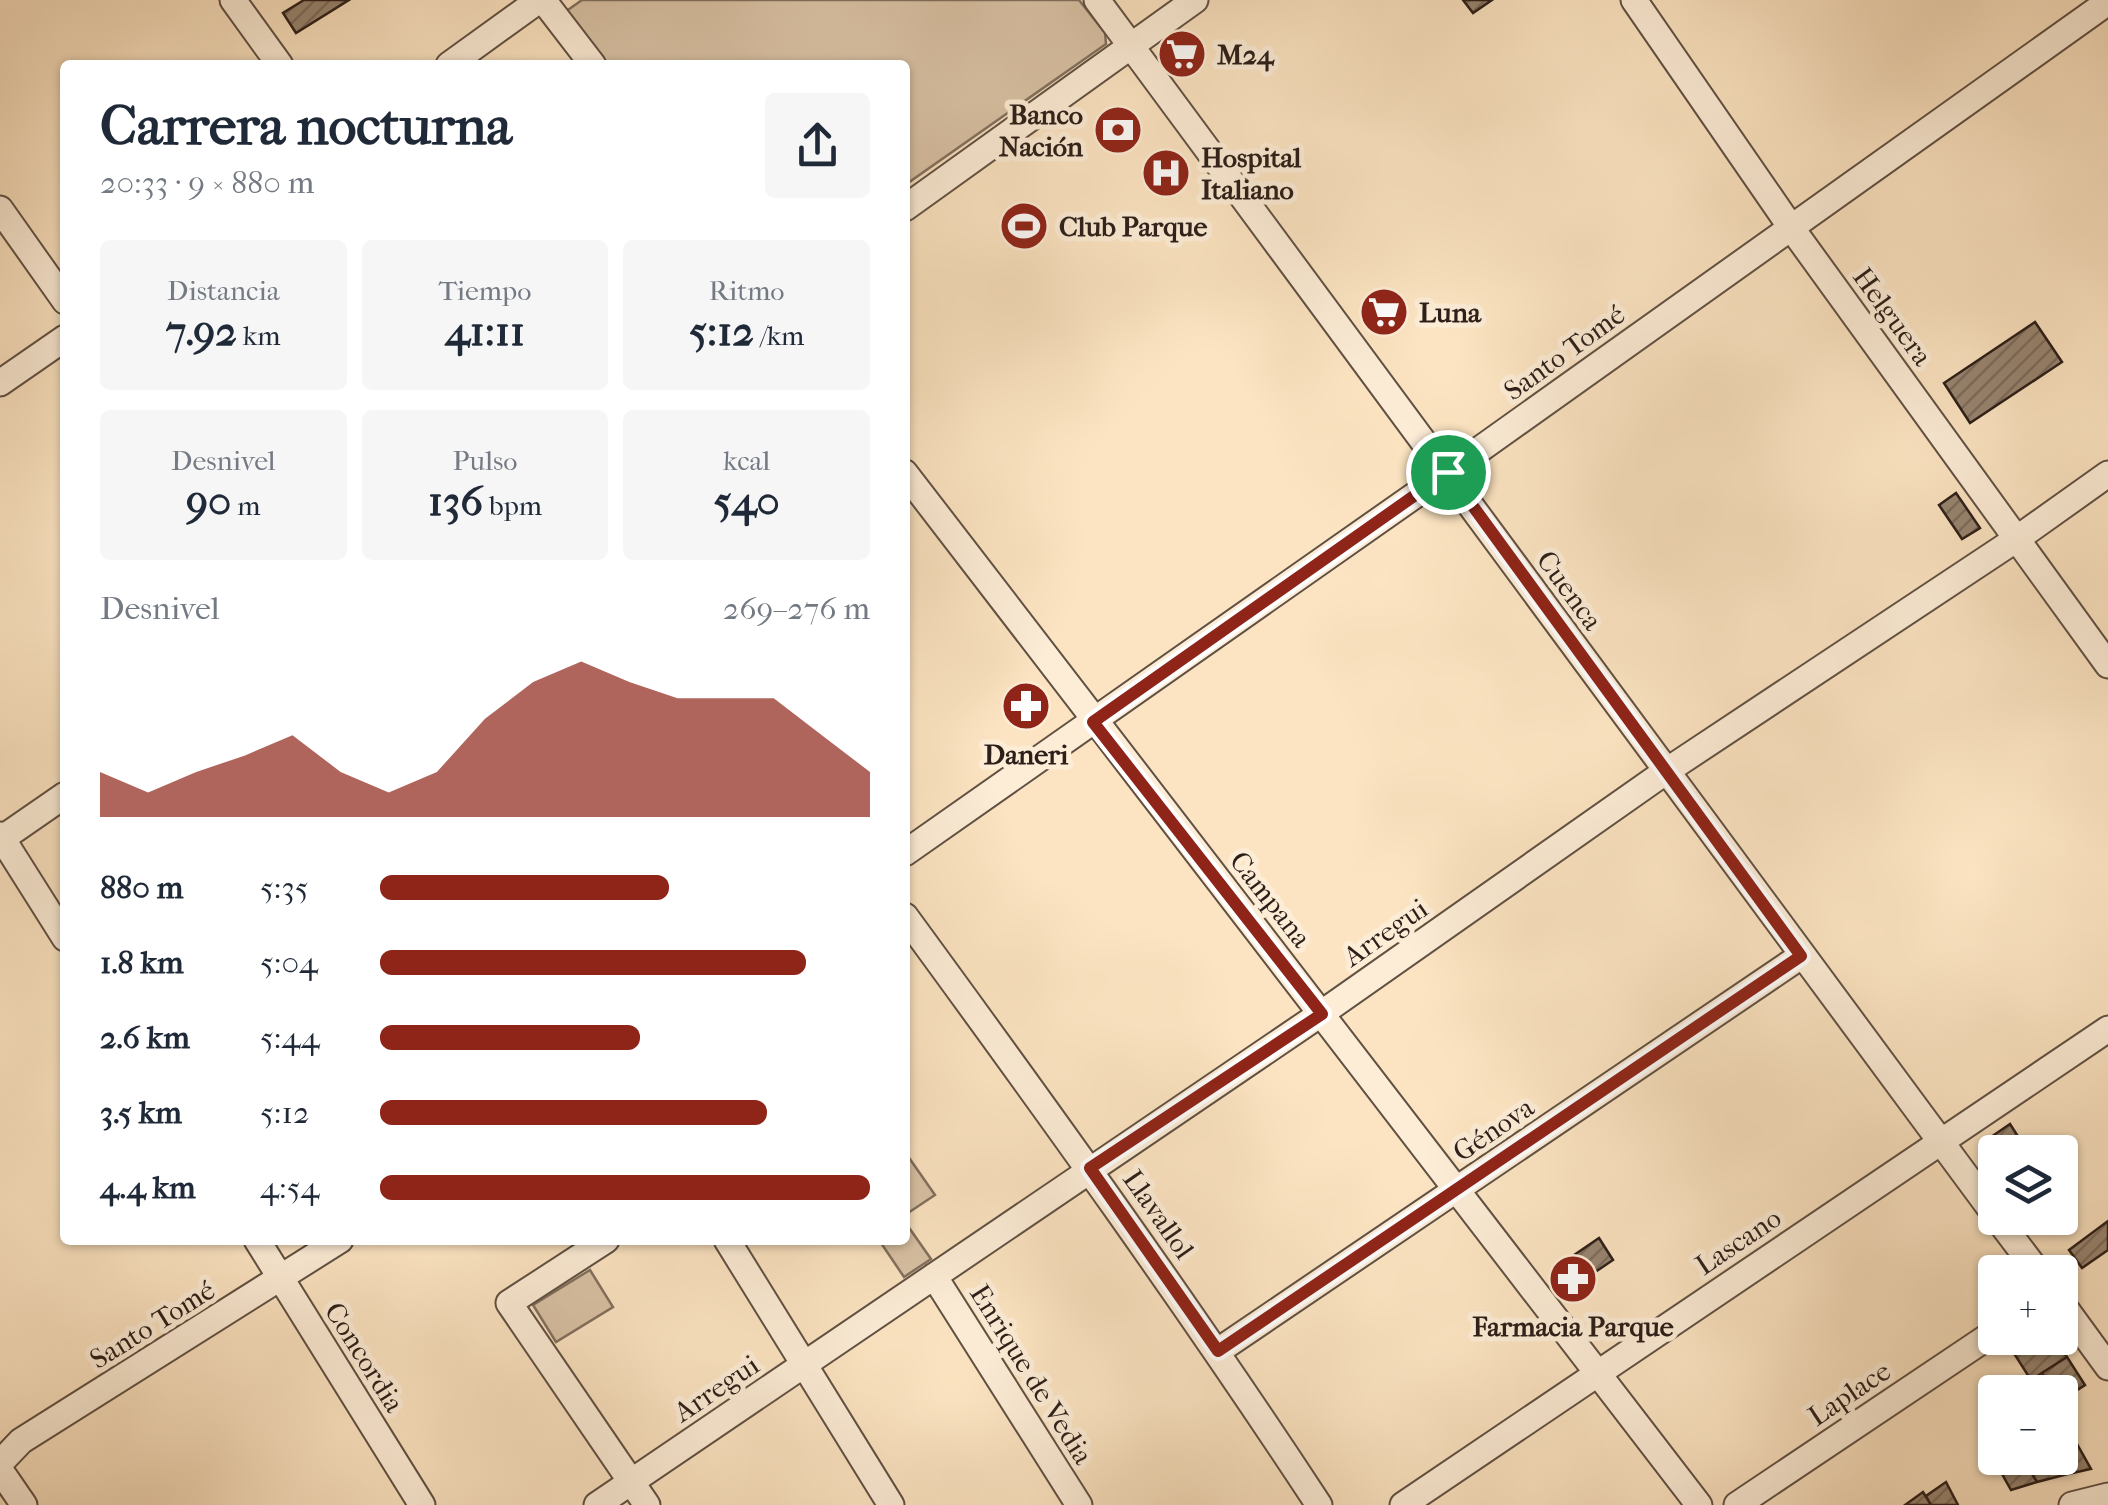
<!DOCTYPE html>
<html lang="es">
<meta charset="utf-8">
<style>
:root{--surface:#fff;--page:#f6f6f7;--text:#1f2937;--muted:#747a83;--accent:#8f2418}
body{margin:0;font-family:"IM FELL French Canon",serif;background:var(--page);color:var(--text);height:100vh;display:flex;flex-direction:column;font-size:38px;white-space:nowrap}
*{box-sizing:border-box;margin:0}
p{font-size:32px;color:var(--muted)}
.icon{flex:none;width:55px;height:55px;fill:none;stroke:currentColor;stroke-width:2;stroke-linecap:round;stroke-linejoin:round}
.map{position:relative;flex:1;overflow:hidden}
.side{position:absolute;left:60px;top:60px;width:850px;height:1185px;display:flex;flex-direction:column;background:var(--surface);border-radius:10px;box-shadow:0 2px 8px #0004}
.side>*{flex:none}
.buttons{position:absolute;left:1978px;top:1135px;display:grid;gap:20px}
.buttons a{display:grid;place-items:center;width:100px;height:100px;border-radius:10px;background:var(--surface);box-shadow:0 2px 8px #0004;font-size:50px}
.pin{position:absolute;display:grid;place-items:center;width:85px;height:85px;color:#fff;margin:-42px;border:5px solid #fff;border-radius:50%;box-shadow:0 2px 10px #0007}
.round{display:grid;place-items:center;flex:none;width:105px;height:105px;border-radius:10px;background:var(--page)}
.summary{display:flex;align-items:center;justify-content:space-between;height:170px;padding:0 40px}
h1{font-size:55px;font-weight:800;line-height:75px}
.figures{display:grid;grid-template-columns:repeat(3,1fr);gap:15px;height:170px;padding:10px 40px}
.figures div{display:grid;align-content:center;border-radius:10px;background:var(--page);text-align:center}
.figures b{font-size:42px;font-weight:800}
.figures small{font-size:28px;font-weight:400}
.figures p{font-size:28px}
.chart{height:280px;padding:20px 40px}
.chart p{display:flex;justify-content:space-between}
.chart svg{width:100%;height:180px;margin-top:10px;fill:var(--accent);opacity:.7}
ul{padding:0 40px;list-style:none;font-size:32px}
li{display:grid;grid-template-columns:160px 120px 1fr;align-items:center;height:75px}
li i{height:25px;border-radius:12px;background:var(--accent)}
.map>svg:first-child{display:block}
.green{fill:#d9c2a5;stroke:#82705f;stroke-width:2.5}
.building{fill:url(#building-hatch);stroke:#2c1e19;stroke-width:2.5}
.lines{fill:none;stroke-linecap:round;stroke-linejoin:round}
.minor-casing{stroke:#605043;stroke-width:29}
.minor{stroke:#fdedd7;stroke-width:25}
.route-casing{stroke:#fff;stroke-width:20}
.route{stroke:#8f2418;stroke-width:12}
.labels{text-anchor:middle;stroke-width:10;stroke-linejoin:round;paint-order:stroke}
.poi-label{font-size:28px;font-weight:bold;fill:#2c1e19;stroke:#fdedd7;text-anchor:start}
.street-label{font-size:28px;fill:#2c1e19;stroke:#fdedd7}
</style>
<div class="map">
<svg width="2108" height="1505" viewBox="0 0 2108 1505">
<defs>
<pattern id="building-hatch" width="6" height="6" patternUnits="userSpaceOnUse" patternTransform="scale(2.5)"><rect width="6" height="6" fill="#988571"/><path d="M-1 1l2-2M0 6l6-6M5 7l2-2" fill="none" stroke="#7c6c5c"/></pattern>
</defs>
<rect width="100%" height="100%" fill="#fce4c2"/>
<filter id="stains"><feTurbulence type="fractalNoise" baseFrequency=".002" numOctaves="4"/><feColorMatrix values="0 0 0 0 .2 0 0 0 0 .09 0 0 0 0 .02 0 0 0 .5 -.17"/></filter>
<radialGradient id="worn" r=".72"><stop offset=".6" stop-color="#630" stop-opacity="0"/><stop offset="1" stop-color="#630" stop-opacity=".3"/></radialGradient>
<path class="green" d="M582,0H1079L1105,33L1106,44L905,185V65H605L565,12Z
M905,1152L935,1195L905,1215Z
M905,1222L931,1259L904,1277L879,1240H905Z
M590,1270L613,1307L556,1342L533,1305Z"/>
<path class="building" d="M304,0H349L296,33L283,13Z
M1463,0H1492L1473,13Z
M2035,322L2062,362L1970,423L1944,383Z
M1956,493L1980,528L1962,539L1939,505Z
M2010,1124L2026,1149L2020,1152H1995V1168L1985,1153L1991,1137Z
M2108,1221V1250L2082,1268L2069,1250Z
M1599,1238L1613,1260L1570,1289L1555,1268Z
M2005,1338H2043L2015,1355Z
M2043,1338H2054L2067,1357L2031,1380L2015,1355Z
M2067,1357L2085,1385L2060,1401V1392H2054L2042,1373Z
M2077,1444L2091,1469L2068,1474L2059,1458Z
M2029,1458H2059L2068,1474L2037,1482L2024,1461Z
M2024,1461L2037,1482L2011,1490L2002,1474Z
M1946,1482L1958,1505H1931L1926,1496Z
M1923,1492L1931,1505H1905Z"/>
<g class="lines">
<g class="minor-casing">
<path id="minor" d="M233,0L280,65
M543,0L593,65
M1097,0L1995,1215
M1634,0L1790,226L2108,665
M449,65L539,0
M905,208L1195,0
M0,209L65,301
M0,383L65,338
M905,473L1699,1505
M0,835L65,938
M0,840L65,795
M905,853L1448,472L2108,2
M905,916C1047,1110 1187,1304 1319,1505
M1997,1218L2038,1272
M257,1240L422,1505
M606,1240L509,1303L647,1505
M727,1240L891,1505
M934,1276L1079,1505
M2060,1301L2108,1367
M1218,1351L1801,956
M0,1463L21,1441L340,1240
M0,1470L24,1505
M597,1505L1322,1013L1665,772L2018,538L2108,474
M1403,1505L2108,1029
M1737,1505L1995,1332
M2072,1505L2108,1496"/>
</g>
<use href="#minor" class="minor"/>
</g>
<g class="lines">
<g class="route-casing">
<path id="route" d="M1448,472L1801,956L1218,1351L1090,1168L1322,1014L1093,722Z"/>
</g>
<use href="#route" class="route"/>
</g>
<defs>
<g id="supermarket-disc" transform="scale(2.5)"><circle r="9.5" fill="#8f2418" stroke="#fdedd7"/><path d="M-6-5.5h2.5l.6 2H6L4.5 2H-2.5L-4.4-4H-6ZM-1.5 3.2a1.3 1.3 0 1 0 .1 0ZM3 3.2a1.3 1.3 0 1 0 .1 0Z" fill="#fff"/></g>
<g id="bank-disc" transform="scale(2.5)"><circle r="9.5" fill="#8f2418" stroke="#fdedd7"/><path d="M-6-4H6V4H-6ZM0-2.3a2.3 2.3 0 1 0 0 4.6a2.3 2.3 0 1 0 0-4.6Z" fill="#fff"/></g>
<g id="hospital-disc" transform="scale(2.5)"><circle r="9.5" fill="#8f2418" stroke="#fdedd7"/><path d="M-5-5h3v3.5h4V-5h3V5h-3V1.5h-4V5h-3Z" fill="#fff"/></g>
<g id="stadium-disc" transform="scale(2.5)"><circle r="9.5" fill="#8f2418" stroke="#fdedd7"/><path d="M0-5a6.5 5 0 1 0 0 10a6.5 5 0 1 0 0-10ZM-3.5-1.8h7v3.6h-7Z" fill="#fff"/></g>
<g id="pharmacy-disc" transform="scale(2.5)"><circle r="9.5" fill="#8f2418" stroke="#fdedd7"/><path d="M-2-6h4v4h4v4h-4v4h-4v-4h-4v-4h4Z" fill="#fff"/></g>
</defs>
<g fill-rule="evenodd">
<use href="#supermarket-disc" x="1182" y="54"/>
<use href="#bank-disc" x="1118" y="130"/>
<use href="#hospital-disc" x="1166" y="173"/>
<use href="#stadium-disc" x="1024" y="226"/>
<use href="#supermarket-disc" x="1384" y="312"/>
<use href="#pharmacy-disc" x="1026" y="706"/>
<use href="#pharmacy-disc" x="1573" y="1279"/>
</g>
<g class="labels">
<g class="poi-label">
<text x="1217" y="64">M24</text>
<text x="1083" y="124" text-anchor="end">Banco<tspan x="1083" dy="32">Nación</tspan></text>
<text x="1201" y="167">Hospital<tspan x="1201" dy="32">Italiano</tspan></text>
<text x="1059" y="236">Club Parque</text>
<text x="1419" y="322">Luna</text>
<text x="1026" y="764" text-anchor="middle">Daneri</text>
<text x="1573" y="1336" text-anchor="middle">Farmacia Parque</text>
</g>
<g class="street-label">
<text transform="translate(1893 316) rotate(54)" y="10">Helguera</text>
<text transform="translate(1564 352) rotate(-36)" y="10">Santo Tomé</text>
<text transform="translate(1570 590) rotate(54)" y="10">Cuenca</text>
<text transform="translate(1271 899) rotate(52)" y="10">Campana</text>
<text transform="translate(1385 932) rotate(-35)" y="10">Arregui</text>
<text transform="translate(1493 1129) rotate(-34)" y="10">Génova</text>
<text transform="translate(1159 1214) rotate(55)" y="10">Llavallol</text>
<text transform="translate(1738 1241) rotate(-34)" y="10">Lascano</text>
<text transform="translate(152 1324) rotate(-32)" y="10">Santo Tomé</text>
<text transform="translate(365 1357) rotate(58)" y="10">Concordia</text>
<text transform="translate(1032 1374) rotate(58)" y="10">Enrique de Vedia</text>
<text transform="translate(716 1388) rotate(-34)" y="10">Arregui</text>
<text transform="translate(1849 1393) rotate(-34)" y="10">Laplace</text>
</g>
</g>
<rect width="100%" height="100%" filter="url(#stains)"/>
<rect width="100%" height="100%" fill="url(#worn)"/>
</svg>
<div class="buttons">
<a><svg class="icon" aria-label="layers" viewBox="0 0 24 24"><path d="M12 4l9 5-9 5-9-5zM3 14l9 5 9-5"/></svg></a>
<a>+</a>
<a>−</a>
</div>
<div class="pin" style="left:1448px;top:472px;background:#1e9e55"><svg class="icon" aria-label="arrive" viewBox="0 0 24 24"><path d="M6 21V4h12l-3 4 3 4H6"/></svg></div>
<section class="side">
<div class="summary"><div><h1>Carrera nocturna</h1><p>20:33 · 9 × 880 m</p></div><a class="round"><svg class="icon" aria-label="share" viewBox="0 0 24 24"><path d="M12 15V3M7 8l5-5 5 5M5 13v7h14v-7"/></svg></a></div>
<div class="figures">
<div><p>Distancia</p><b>7.92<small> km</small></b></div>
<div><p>Tiempo</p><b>41:11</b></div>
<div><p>Ritmo</p><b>5:12<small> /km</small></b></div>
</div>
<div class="figures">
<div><p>Desnivel</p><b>90<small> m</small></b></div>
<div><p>Pulso</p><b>136<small> bpm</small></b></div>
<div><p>kcal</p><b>540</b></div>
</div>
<div class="chart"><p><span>Desnivel</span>269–276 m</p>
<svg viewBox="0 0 160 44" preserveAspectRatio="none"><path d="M0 44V33L10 38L20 33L30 29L40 24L50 33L60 38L70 33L80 20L90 11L100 6L110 11L120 15L130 15L140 15L150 24L160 33V44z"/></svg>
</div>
<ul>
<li><b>880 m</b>5:35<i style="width:59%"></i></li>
<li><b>1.8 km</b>5:04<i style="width:87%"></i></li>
<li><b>2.6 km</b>5:44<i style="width:53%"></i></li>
<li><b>3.5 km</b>5:12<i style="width:79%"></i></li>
<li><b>4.4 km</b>4:54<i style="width:100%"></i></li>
</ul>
</section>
</div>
